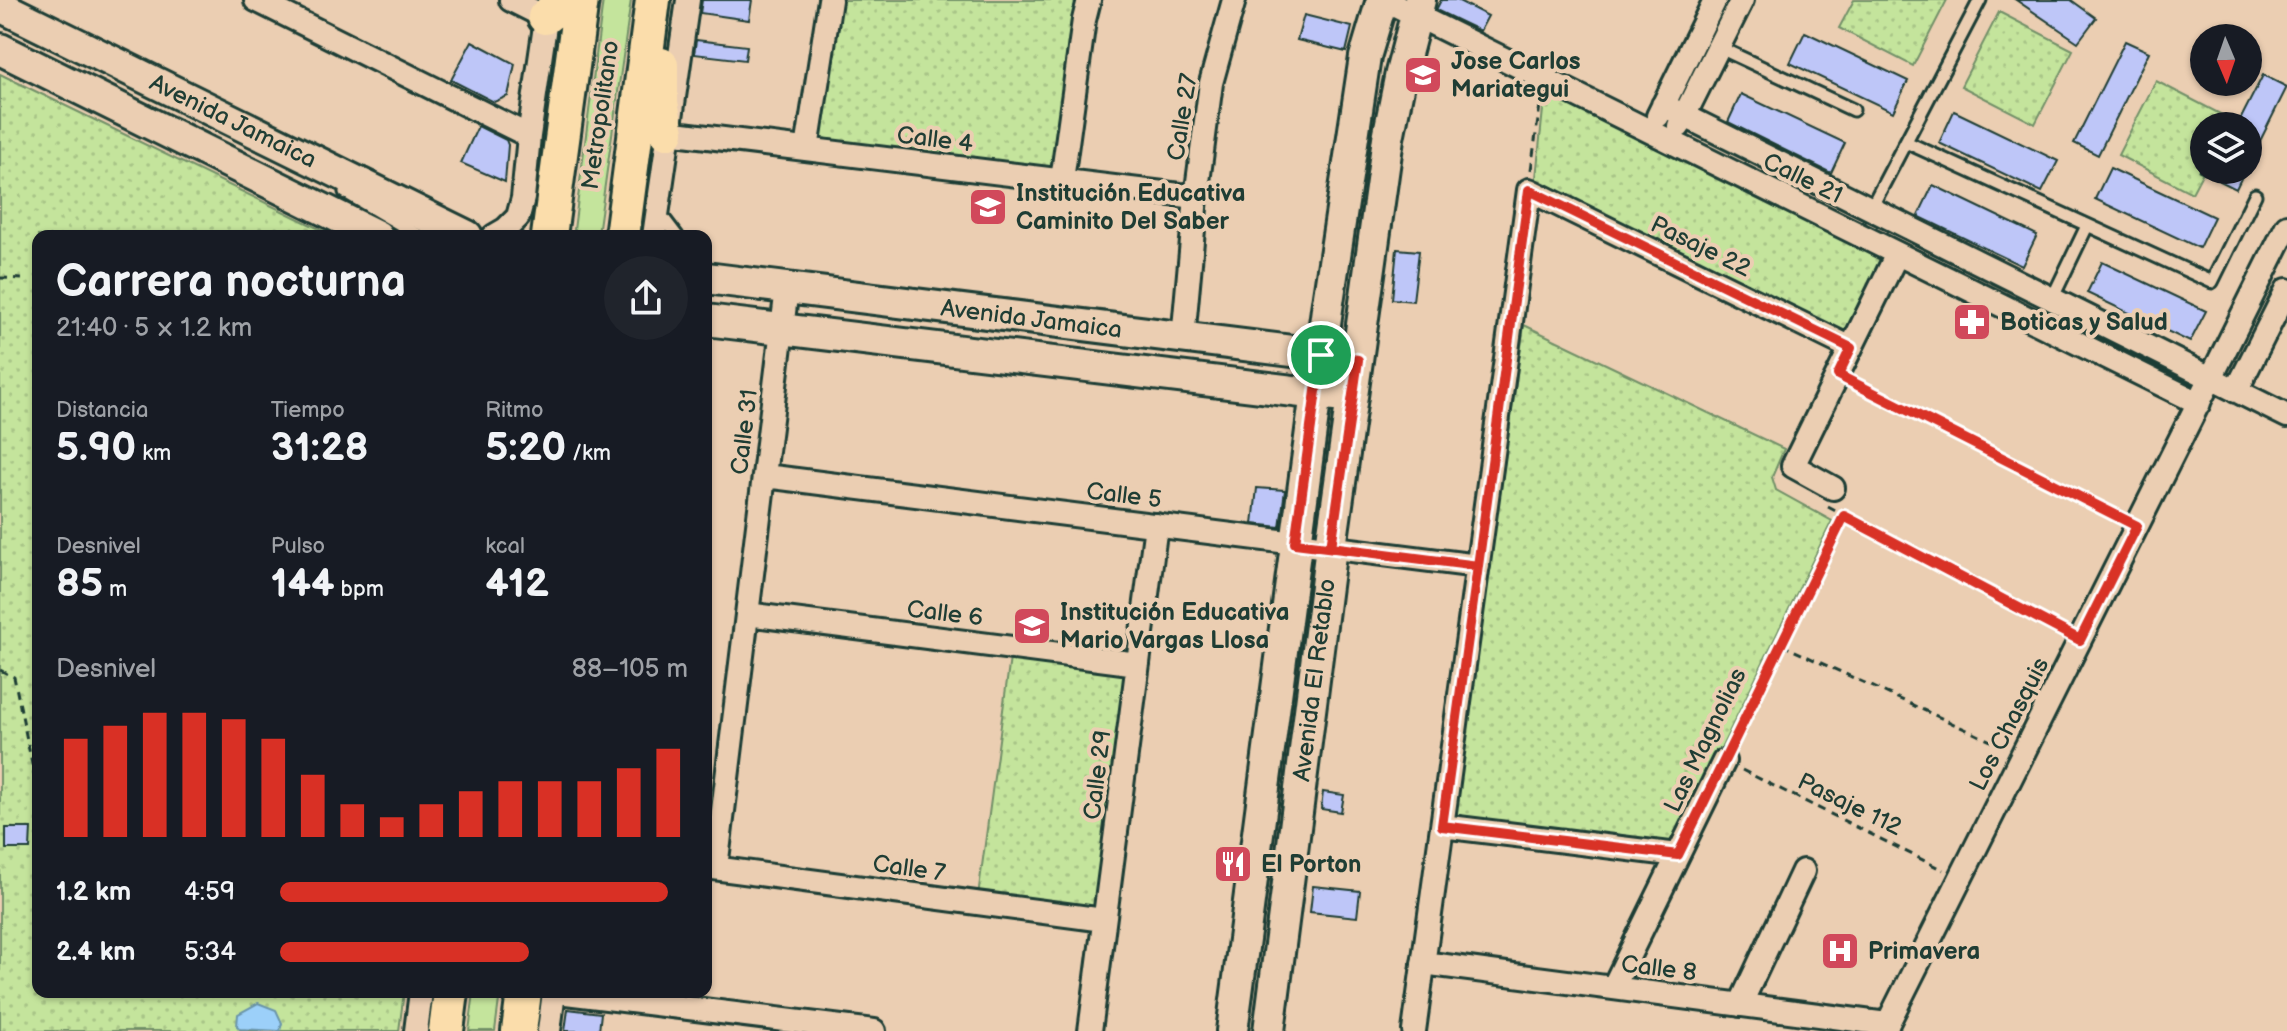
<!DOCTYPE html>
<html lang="es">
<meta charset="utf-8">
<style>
:root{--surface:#171b24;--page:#20242c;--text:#f1f3f6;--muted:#9ea1a6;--accent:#d93025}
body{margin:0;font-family:"Balsamiq Sans",sans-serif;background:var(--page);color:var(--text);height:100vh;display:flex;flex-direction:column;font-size:30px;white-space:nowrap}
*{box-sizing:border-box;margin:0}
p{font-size:26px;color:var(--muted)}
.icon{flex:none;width:44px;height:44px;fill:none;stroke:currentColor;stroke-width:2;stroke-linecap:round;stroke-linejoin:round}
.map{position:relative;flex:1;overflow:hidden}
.sheet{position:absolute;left:32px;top:230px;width:680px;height:768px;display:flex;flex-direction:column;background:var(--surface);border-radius:16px;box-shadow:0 2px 6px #0004}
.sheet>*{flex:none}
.needle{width:52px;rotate:178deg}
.fabs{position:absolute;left:2190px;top:24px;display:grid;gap:16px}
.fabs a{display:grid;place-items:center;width:72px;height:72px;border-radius:50%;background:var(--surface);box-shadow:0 2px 6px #0004;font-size:40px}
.pin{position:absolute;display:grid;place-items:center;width:68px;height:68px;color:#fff;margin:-34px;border:4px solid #fff;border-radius:50%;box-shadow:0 2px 8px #0007}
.round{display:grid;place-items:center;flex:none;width:84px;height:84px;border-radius:42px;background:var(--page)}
.summary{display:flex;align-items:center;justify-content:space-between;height:136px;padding:0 24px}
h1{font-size:44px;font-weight:700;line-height:60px}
.figures{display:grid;grid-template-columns:repeat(3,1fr);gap:12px;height:136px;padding:8px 24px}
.figures div{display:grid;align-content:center}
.figures b{font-size:40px;font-weight:700}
.figures small{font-size:22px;font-weight:400}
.figures p{font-size:22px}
.chart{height:224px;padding:16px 24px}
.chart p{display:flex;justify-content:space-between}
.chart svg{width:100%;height:144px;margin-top:8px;stroke:var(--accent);stroke-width:6}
ul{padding:0 24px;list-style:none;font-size:26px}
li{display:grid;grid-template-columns:128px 96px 1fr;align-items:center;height:60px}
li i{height:20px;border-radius:10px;background:var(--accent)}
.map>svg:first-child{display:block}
.grass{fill:#c4e49c;stroke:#729068;stroke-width:2}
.park{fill:url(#park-dots);stroke:#729068;stroke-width:2}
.water{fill:#9cd0f9;stroke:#6a95aa;stroke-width:2}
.building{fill:#bec6f8;stroke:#1f3d34;stroke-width:2}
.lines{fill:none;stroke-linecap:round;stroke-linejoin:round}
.lane-casing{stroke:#1f3d34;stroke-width:17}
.street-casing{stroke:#1f3d34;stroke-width:28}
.secondary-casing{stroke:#1f3d34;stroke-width:36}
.primary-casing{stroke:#1f3d34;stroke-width:40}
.path{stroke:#1f3d34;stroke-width:3;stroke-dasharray:8 6;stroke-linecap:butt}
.lane{stroke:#ebceb2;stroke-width:11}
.street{stroke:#ebceb2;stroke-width:22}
.secondary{stroke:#ebceb2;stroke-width:30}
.primary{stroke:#fbddab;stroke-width:34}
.route-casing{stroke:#fff;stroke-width:16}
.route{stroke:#d93025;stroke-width:10}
.labels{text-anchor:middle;stroke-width:8;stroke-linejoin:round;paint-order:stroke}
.poi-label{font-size:24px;font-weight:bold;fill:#1f3d34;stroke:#ebceb2;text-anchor:start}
.street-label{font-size:24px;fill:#1f3d34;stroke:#ebceb2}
</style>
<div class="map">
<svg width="2287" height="1031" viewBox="0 0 2287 1031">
<defs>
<pattern id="park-dots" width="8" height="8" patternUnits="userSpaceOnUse" patternTransform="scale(2)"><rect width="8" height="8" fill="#c4e49c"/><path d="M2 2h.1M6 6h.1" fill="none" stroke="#a8c487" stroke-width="1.8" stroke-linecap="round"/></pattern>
</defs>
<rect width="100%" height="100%" fill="#ebceb2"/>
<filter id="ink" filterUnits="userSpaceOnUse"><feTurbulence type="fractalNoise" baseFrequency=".0125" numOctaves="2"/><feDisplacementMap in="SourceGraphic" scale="16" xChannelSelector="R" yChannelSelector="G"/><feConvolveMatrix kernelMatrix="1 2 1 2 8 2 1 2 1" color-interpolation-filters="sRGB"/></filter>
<g filter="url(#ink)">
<path class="grass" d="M603,0H631L598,234L574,230Z
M474,992H500L495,1031H469Z"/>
<path class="park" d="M838,0H1077L1071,21L1051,170L816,140Z
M1854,0H1947L1913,66L1839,28Z
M1999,12L2073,50L2035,124L1961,86Z
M0,74L334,236H38V992H404L399,1031H0Z
M2156,81L2230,119L2227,126H2204V170L2192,193L2118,155Z
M1545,90L1888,260L1849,342L1535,188Z
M1524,325L1784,449L1772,477L1776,490L1832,521L1673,847L1454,818Z
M1010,658L1128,674L1096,912L978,896Z"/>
<path class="water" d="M258,1003L276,1010L282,1023L280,1031L240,1029L237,1026L238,1014Z"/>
<path class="building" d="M702,0H752L749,20L700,13Z
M1441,0H1457L1488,16L1480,31L1436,10Z
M2016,0H2071L2096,18L2078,42Z
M1304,15L1352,27L1346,52L1297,40Z
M1805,32L1908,81L1893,112L1790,63Z
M696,40L747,46L745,60L694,54Z
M472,41L515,64L508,96L494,102L451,80Z
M2125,41L2149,52L2098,155L2074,143Z
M2263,75L2287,87L2248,165V126H2237Z
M1741,94L1845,143L1831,173L1728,122Z
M1954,111L2058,161L2042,192L1939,143Z
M478,126L506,140L508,145L505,182L461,163Z
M2110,168L2214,217L2199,248L2095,199Z
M2198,170H2245L2236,189Z
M1933,185L2037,235L2022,266L1918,216Z
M1397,249L1419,251L1413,301L1392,299Z
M2102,262L2206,311L2190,342L2087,293Z
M1257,488L1285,490L1280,527L1253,524Z
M1323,792L1344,795L1341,812L1321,809Z
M6,828H31L30,849H6Z
M1224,850L1237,851L1234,876L1221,875Z
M1313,886L1360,891L1357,917L1310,912Z
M568,1009L601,1013L599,1031H565Z"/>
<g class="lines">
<g class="lane-casing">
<path id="lane" d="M1718,47L1853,110
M1906,142L2212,282L2255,195
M345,192L420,236
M1871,208L1980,0
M658,211L677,236
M2052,299L2087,226"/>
</g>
<g class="street-casing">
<path id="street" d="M256,0L529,136
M511,0L545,17
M1385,0L2199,403
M1663,105L2287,416
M1658,116L1715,0
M1679,126L1742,0
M667,132L1196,197
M807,149L830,0
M1062,180L1084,20L1089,0
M494,236L506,229L518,217L523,198L529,136L548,5
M654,236L688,0
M1183,339L1196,197L1211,83L1234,0
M2236,391L2287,290
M765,476L1478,566
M1833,488L1793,466L1897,254
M747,614L1138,664
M1442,826L1678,855
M706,867L1104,920
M716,868L787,288
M1423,963L1887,1024
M1613,988L1724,761
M558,992L874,1031
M1740,1005L1803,871
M416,1031L421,992
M549,1031L554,992
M1090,1031L1156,525
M1414,1031L1529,190L1851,348
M1884,1031L2287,226"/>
</g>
<g class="secondary-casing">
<g id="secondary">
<path id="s1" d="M0,6L467,236"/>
<path d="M0,49L377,236"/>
<path id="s2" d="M706,278L1340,357"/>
<path d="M706,320L1335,396"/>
<path d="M1232,1031L1327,309L1365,57L1382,0"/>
<path id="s3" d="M1269,1031L1331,547L1388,138L1401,73L1420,0"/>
</g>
</g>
<g class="primary-casing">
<path id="primary" d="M545,17L560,5L561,0
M661,65V103L667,132
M549,236L581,0
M622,236L653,0
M446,1031L451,992
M519,1031L524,992"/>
</g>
<path class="path" d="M1531,170L1541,98
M0,278L23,279
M1855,384L2120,517
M1828,507L2062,630
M1782,645L2004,747
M0,670L14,677L38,793
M1733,743L1844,516
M1742,770L1943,870"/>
<use href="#lane" class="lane"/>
<use href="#street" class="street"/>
<use href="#secondary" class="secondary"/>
<use href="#primary" class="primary"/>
</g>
</g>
<g class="lines" filter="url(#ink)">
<g class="route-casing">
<path id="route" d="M1321,355L1295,543L1478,566L1442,826L1678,855L1844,516L2080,640L2137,526L1838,375L1851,348L1529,190L1478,566L1331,547L1358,360L1321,355"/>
</g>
<use href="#route" class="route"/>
</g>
<defs>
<g id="school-square" transform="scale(2)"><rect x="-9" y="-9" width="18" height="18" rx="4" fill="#d1495b" stroke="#ebceb2"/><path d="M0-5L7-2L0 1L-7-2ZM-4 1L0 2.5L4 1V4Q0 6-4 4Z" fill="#fff"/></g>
<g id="pharmacy-square" transform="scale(2)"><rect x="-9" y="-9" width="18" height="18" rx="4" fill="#d1495b" stroke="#ebceb2"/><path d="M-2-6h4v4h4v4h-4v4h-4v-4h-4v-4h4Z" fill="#fff"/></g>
<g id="restaurant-square" transform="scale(2)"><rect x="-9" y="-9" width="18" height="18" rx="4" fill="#d1495b" stroke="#ebceb2"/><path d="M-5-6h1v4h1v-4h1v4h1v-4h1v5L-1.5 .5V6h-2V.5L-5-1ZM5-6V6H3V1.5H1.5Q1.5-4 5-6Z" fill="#fff"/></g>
<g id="hospital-square" transform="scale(2)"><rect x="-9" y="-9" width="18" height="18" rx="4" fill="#d1495b" stroke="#ebceb2"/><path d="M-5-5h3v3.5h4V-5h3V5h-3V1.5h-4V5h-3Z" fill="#fff"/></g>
</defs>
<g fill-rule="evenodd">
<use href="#school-square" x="1423" y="75"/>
<use href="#school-square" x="988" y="207"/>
<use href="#pharmacy-square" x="1972" y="322"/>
<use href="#school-square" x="1032" y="626"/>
<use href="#restaurant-square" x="1233" y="864"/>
<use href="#hospital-square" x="1840" y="951"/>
</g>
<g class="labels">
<g class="poi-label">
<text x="1451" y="69">Jose Carlos<tspan x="1451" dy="28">Mariategui</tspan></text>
<text x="1016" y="201">Institución Educativa<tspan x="1016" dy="28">Caminito Del Saber</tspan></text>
<text x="2000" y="330">Boticas y Salud</text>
<text x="1060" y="620">Institución Educativa<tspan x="1060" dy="28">Mario Vargas Llosa</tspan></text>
<text x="1261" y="872">El Porton</text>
<text x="1868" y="959">Primavera</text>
</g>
<g class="street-label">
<text transform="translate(600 115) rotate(-82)" y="8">Metropolitano</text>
<text transform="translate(1182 117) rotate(-81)" y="8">Calle 27</text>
<text dy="8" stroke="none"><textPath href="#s1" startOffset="260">Avenida Jamaica</textPath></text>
<text transform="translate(935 139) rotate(7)" y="8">Calle 4</text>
<text transform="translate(1803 178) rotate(26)" y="8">Calle 21</text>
<text transform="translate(1701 246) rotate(26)" y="8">Pasaje 22</text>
<text dy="8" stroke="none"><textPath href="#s2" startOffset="328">Avenida Jamaica</textPath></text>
<text transform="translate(744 432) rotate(-83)" y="8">Calle 31</text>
<text transform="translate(1124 495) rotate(7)" y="8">Calle 5</text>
<text transform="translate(945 613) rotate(7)" y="8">Calle 6</text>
<text dy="8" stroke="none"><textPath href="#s3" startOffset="354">Avenida El Retablo</textPath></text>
<text transform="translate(2009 724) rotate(-63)" y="8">Los Chasquis</text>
<text transform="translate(1705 740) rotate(-64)" y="8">Las Magnolias</text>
<text transform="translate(1097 775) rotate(-83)" y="8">Calle 29</text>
<text transform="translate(1850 804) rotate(26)" y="8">Pasaje 112</text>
<text transform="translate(909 868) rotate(8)" y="8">Calle 7</text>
<text transform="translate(1659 968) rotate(7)" y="8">Calle 8</text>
</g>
</g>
</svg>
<div class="fabs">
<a><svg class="needle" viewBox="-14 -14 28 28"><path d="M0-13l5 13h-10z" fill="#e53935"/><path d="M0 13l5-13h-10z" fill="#9ea1a6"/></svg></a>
<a><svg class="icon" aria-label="layers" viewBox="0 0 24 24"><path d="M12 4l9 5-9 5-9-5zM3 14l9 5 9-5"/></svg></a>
</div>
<div class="pin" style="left:1321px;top:355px;background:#1e9e55"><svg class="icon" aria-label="arrive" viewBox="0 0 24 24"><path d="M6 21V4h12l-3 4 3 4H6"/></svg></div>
<section class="sheet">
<div class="summary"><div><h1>Carrera nocturna</h1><p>21:40 · 5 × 1.2 km</p></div><a class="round"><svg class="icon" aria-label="share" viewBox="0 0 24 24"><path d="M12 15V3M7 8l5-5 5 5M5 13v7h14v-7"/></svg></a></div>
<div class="figures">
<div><p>Distancia</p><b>5.90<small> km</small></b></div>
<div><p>Tiempo</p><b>31:28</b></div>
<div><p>Ritmo</p><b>5:20<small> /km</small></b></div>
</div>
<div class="figures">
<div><p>Desnivel</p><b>85<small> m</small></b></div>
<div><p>Pulso</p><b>144<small> bpm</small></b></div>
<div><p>kcal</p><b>412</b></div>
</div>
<div class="chart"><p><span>Desnivel</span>88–105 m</p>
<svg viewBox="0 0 160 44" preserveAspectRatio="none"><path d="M5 44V14M15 44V10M25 44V6M35 44V6M45 44V8M55 44V14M65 44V25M75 44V34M85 44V38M95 44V34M105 44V30M115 44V27M125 44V27M135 44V27M145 44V23M155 44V17"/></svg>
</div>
<ul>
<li><b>1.2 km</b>4:59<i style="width:95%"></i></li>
<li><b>2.4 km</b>5:34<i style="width:61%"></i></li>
</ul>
</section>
</div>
